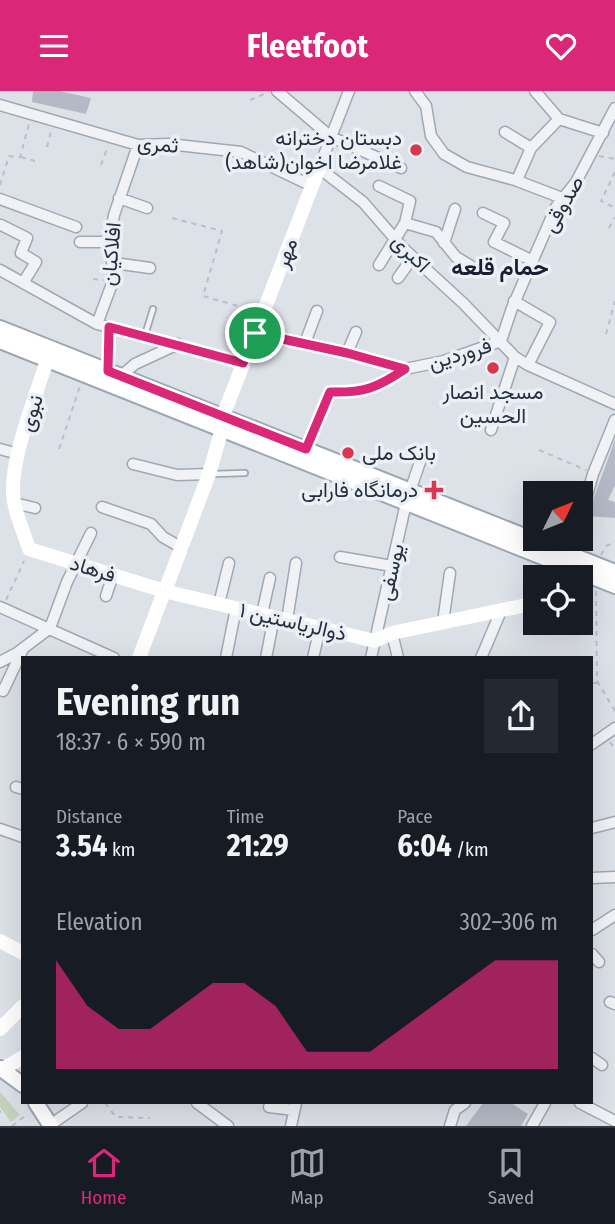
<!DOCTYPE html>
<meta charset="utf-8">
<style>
:root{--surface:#171b24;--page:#242831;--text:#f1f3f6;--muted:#9ea1a6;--line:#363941;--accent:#db2777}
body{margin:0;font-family:"Fira Sans Condensed",Vazirmatn,sans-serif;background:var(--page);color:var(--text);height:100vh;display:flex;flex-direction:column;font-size:26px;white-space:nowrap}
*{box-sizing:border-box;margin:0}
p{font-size:23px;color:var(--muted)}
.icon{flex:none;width:38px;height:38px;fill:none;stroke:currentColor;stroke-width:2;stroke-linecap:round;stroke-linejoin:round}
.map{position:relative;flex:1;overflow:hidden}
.panel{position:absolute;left:21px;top:565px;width:572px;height:448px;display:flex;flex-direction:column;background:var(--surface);border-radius:0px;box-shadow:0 7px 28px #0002}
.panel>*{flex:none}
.needle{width:46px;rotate:47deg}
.tools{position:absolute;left:523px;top:390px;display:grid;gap:14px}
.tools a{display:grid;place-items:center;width:70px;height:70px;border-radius:0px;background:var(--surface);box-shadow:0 7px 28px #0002;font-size:35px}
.pin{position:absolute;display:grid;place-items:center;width:60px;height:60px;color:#fff;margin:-30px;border:4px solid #fff;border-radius:50%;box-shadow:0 2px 7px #0007}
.round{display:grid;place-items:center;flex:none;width:74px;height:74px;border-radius:0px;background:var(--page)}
.overview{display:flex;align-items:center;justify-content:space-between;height:119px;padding:0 35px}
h1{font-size:38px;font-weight:700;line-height:52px}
.stats{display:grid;grid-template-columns:repeat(3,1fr);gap:10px;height:119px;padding:7px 35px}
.stats div{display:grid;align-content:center}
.stats b{font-size:30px;font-weight:700}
.stats small{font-size:19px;font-weight:400}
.stats p{font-size:19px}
.chart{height:196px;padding:14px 35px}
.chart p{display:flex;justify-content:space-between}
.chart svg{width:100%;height:126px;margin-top:7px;fill:var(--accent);opacity:.7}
header{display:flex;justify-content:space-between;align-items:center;height:91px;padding:0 35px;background:var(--accent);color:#fff;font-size:32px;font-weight:700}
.tab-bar{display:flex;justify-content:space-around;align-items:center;height:98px;border-top:2px solid var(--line);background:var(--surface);font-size:19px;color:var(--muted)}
.tab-bar a{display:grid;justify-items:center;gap:4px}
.tab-bar .current{color:var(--accent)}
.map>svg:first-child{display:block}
.green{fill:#c3d3bd}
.building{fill:#b4bac5}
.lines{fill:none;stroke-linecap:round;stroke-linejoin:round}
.lane-casing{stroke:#a2a8b2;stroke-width:8}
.street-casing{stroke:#a2a8b2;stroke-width:13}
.primary-casing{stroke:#9ba6b5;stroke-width:18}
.path{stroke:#bbbfc7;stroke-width:2;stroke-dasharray:5 5;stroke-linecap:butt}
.lane{stroke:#f0f2f6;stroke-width:4.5}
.street{stroke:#f0f2f6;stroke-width:10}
.secondary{stroke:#fff;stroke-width:14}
.primary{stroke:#fff;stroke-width:14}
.route-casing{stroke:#fff;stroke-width:14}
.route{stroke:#db2777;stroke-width:9}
.poi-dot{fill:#d9364f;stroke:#ecf0f6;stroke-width:2.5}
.labels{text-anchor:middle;stroke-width:7;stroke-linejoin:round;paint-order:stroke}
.poi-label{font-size:21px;fill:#252f40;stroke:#ecf0f6;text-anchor:end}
.street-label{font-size:21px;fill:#252f40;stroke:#ecf0f6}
.neighbourhood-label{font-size:23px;font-weight:bold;fill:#182031;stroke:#ecf0f6}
</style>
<header><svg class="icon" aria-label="menu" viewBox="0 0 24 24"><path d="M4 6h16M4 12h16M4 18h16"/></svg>Fleetfoot<svg class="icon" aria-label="heart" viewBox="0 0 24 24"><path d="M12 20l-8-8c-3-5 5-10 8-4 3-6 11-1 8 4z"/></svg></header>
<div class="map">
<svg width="615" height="1035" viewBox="0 0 615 1035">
<rect width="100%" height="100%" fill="#dde1e8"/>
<path class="green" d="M0,1001L20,1024L11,1031L0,1016Z"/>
<path class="building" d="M33,0H59L91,7L86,23L32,11Z
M615,349V394L608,409L615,411V427L587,425Z
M483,1012H511L528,1023L521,1035H466Z"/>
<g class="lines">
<g class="lane-casing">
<path id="lane" d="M145,244L153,218
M213,383L245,382"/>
</g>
<g class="street-casing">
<path id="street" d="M277,0L331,46L401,77
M349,0L319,77L363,111L403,157L463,212L515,266L528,274L615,313
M415,0L426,15L431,45L444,63L467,76L515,89L562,107
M535,0L559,28L603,42
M0,14L138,54L168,53L241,61L312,95
M505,41L531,57
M517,89L531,57L559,28
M119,107L147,117
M0,108L76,136
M483,122L504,132L494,151L533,170
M405,132L436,141L456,166L471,175
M1,134L27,147L21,162L36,171L23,192
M80,151H111
M444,152L455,118
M114,172L150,177
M379,174L405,132L410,110L379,95
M0,179L97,233L243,272
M398,187L413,166
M514,210L550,231L528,274
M97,233L113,190L111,142L114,124L138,54
M255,242L347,262L405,278L444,270L501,250
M501,250L512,217L556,116L576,91L615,17
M305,252L317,220
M347,262L356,241
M121,285L135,273L178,253
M315,336L330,301C364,302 377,297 405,278
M491,339L515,266
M0,358L18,363
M133,373L177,384L209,383
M410,400L421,368
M14,412L35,417
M584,415L593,383L615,329
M102,416L151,433L163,446L182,457
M340,466L392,475
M106,505L113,484
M219,513L229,472
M0,516L114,567
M262,523L270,487
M287,529L296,472
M443,531L450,482
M392,542L398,567
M226,567L236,517
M266,567L274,526
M313,567L320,537
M371,567L406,412
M481,567L501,520
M0,571L17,562L50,537L67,491L91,442
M3,600L23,558
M592,653L615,637
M16,696L23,698
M592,737L615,731
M0,738L23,746
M592,787L615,786
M592,839L615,824
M592,863L599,871
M610,911L615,913
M592,967L602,974
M197,1012L228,1035
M580,1012L615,1030
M269,1016L294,1019
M50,1034L82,1012
M291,1035L296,1012
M450,1035L455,1019L465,1012
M532,1035L545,1012"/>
</g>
<g class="primary-casing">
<path id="primary" d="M0,237L615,481
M0,250L615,495
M0,977L23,994
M36,1012L51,1035"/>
</g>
<path class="path" d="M250,9L269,1
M47,56L51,40
M599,65L615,68
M21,66L35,70
M101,74L108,55
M615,81L601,110L615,117
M0,94L9,65L20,66L29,33
M172,127L222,140L203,205L252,219
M609,137L615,126
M93,188L105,189
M606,243L615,210
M108,268L109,246
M59,358L80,295
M539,359L586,379
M601,464L606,455L615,451
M596,500L597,590L615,620
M6,509L24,470
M592,592H598
M610,651L615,658
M105,1012L116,1026L150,1027
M0,1019V1022
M12,1035L25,1025"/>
<use href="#lane" class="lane"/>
<use href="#street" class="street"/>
<path class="secondary" d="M47,269C36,305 7,375 14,411C17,427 24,442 29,458L158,498
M223,325L319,77
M554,486L563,474
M168,492L209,383L222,338
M172,502L375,550L392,542L536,512
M139,567L162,506
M0,850L23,862
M0,938L23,915
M3,978L23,966"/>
<use href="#primary" class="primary"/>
</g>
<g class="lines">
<g class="route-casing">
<path id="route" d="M109,236L243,272L255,242L347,262L405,278C377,297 364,302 330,301L306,358L108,280Z"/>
</g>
<use href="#route" class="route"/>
</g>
<g class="poi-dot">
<circle cx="416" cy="59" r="7"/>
<circle cx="493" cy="277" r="7"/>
<circle cx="348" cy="362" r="7"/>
<path d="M430.5 388.5h7v7h7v7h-7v7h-7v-7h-7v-7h7z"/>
</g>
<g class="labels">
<g class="poi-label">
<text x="402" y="54">دبستان دخترانه<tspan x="402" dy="24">غلامرضا اخوان(شاهد)</tspan></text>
<text x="493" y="308" text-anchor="middle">مسجد انصار<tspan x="493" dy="24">الحسین</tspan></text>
<text x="362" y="369" text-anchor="start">بانک ملی</text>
<text x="418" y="406">درمانگاه فارابی</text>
</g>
<g class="street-label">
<text transform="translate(158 53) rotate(5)" y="7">ثمری</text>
<text transform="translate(563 113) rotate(-60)" y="7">صدوقی</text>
<text transform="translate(286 162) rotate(-69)" y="7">مهر</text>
<text transform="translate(411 162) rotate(45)" y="7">اکبری</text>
<text transform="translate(111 163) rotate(-85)" y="7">افلاکیان</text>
<text transform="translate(460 263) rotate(-17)" y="7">فروردین</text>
<text transform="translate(31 322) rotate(-73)" y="7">نبوی</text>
<text transform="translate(93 478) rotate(17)" y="7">فرهاد</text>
<text transform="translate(391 481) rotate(-77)" y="7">یوسفی</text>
<text transform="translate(293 531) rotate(13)" y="7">ذوالریاستین ۱</text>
</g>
<g class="neighbourhood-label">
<text x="500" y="184">حمام قلعه</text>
</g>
</g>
</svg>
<div class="tools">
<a><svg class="needle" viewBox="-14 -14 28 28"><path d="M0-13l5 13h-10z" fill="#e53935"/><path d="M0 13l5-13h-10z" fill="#9ea1a6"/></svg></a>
<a><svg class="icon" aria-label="locate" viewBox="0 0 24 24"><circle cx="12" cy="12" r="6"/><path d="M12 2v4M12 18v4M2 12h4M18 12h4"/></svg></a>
</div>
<div class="pin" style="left:255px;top:242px;background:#1e9e55"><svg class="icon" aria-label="arrive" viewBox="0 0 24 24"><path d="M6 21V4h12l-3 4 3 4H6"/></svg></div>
<section class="panel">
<div class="overview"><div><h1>Evening run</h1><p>18:37 · 6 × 590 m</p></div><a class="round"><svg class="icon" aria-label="share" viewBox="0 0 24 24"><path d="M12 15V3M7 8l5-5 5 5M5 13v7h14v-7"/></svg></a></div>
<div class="stats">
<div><p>Distance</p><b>3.54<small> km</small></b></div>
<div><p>Time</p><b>21:29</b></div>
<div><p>Pace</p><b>6:04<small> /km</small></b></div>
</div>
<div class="chart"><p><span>Elevation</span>302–306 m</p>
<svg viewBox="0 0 160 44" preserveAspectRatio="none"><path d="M0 44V6L10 22L20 30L30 30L40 22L50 14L60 14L70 22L80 38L90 38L100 38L110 30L120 22L130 14L140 6L150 6L160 6V44z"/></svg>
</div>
</section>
</div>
<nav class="tab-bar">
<a class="current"><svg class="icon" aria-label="home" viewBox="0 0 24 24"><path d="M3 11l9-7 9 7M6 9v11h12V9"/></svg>Home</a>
<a><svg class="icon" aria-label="map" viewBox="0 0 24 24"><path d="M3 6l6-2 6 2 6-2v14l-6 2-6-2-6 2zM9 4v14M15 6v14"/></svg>Map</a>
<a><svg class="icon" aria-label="saved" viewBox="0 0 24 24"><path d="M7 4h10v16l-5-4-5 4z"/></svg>Saved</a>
</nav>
